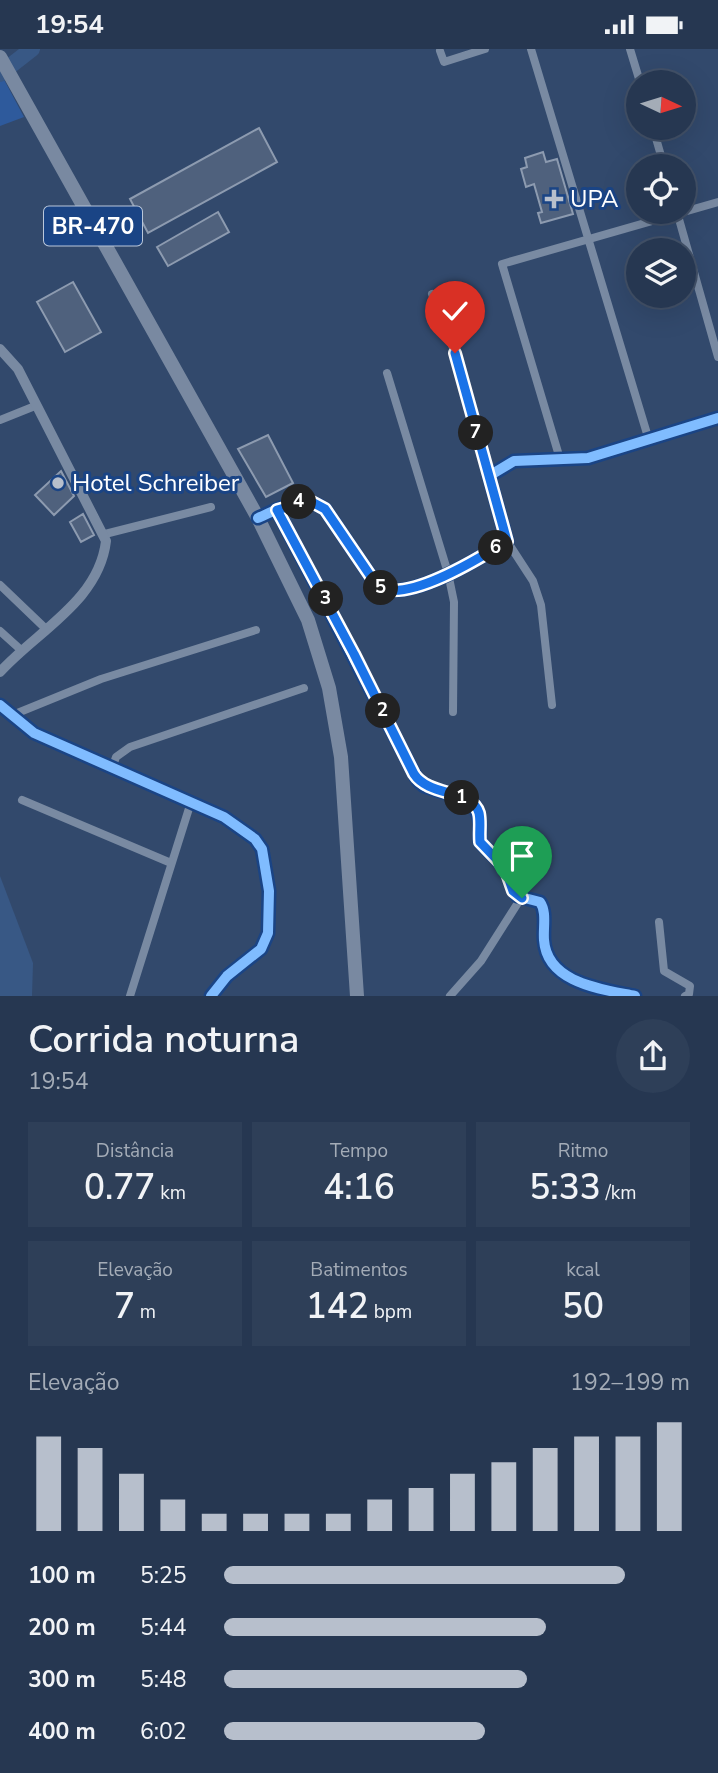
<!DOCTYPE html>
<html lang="pt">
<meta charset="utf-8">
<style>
:root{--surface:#263751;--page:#2e3f58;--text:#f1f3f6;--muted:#a4acb7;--line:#425168;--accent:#b7bfcc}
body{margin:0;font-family:"Nunito Sans",sans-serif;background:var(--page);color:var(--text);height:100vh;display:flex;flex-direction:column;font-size:26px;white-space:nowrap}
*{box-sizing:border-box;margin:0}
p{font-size:23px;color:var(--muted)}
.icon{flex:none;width:38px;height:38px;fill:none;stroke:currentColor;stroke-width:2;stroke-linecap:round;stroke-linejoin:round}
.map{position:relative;height:947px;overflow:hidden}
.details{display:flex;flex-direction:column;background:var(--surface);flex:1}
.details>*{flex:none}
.needle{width:46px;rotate:94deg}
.tools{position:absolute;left:626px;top:21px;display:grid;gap:14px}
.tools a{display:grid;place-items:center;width:70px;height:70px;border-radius:50%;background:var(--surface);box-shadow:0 7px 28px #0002,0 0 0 2px var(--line);font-size:35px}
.pin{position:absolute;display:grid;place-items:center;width:60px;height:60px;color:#fff;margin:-72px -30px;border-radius:50% 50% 50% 0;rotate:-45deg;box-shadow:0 0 7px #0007}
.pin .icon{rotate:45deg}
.km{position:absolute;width:35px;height:35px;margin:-18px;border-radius:50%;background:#222;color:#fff;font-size:19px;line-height:35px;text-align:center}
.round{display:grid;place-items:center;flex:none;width:74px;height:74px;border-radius:37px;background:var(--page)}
.overview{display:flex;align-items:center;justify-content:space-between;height:119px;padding:0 28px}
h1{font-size:38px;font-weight:600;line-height:52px}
.stats{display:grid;grid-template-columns:repeat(3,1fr);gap:10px;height:119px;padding:7px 28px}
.stats div{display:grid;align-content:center;border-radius:0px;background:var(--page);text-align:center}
.stats b{font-size:35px;font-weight:600}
.stats small{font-size:19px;font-weight:400}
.stats p{font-size:19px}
.chart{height:196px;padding:14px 28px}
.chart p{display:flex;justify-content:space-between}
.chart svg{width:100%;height:126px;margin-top:7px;stroke:var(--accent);stroke-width:6}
ul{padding:0 28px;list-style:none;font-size:23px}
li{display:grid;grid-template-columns:112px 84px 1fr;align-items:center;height:52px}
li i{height:18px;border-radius:9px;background:var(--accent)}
.status{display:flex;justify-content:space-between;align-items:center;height:49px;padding:0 35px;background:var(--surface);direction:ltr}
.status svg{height:19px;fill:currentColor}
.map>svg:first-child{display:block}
.green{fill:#2e5a9c}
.water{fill:#385885}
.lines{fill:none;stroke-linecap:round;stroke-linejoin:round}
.river{stroke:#385885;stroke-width:16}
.building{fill:#4f617d;stroke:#8d9bb0;stroke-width:2}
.minor{stroke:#798aa2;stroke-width:8}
.tertiary{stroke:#798aa2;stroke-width:10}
.trunk{stroke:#7989a1;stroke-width:14}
.cycleway-casing{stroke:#1a4485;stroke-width:15}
.cycleway{stroke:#80bcff;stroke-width:10}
.route-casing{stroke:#fff;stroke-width:14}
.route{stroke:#1a73e8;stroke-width:9}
.poi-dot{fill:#b7bfcc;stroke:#1a4485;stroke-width:2.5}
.labels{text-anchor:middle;stroke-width:6;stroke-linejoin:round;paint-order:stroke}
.shield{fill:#1a4485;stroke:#bac7da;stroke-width:2}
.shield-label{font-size:23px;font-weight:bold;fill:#fff}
.poi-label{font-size:24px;fill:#fff;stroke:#1a4485;text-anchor:start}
</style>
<div class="status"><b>19:54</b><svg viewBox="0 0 49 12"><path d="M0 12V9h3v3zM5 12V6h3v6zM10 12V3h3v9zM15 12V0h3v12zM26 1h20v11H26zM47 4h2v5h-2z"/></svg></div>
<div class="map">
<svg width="718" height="947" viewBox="0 0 718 947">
<rect width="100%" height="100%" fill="#32496c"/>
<path class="green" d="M0,23L24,68L0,77Z"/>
<path class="water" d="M0,827L33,914L32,947H0Z"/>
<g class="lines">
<path class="river" d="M0,25L32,0"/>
</g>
<path class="building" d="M259,79L277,113L148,184L130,150Z
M543,103L546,113L557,110L573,165L541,174L538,164L542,163L534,135L526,138L521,120L527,118L525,109Z
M218,163L229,183L168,217L157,198Z
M73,233L101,283L65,303L37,253Z
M268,386L293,434L266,448L238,400Z
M61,422L74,447L54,466L35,446Z
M83,465L94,486L81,493L70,473Z"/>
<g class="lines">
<path class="minor" d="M531,0L648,388
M630,0L640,33
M440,2L444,13L485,0
M653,79L664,117
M677,163L718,308
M432,245L455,304L489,427
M387,324L448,524L454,553L453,663
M0,371L35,357
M560,410L502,215L718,153
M277,461L418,732L424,737L468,751L475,757L480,774V793L505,819L517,847L540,853C547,863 543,878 544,891C547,934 601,940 635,947
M105,485L211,458
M507,492L533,532L541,556L552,656
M0,536L46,580
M0,582L21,601
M10,667L101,630L256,581
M112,720L116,708L130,698L304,639
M22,751L171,814
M659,873L664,922L690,937L689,945L685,947
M130,947L191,753
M450,947L481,912L521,849"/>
<path class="tertiary" d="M0,300L18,320L106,492C99,552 37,582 0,623
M258,469C279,460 303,444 325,460L378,538C409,554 480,509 507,492L489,427L514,412L588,409L718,369
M0,656L34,684L224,768L255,790L262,800L269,842L268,884L261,900L227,927L211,947"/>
<path class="trunk" d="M0,8L258,469L308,571L329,639L341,708L357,947"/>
<g class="cycleway-casing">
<path id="cycleway" d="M277,461L418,732L424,737L468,751L475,757L480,774V793L505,819L517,847L540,853C547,863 543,878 544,891C547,934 601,940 635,947
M258,469C279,460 303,444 325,460L378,538C409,554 480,509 507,492L489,427L514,412L588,409L718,369
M0,656L34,684L224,768L255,790L262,800L269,842L268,884L261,900L227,927L211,947"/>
</g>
<use href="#cycleway" class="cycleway"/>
</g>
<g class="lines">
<g class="route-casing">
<path id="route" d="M455,304L507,492C480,509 408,554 378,538L325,460L310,452L277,461L354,605L414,725C429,748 472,740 479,764C481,773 479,783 480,793L505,819L513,842L522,849"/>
</g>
<use href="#route" class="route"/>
</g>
<g class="poi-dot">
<path d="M550.5 139.5h7v7h7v7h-7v7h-7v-7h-7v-7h7z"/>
<circle cx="58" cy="434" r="7"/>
</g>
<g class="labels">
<rect class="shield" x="44" y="157.5" width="98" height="39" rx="5"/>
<g class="shield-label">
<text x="93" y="185">BR-470</text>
</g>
<g class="poi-label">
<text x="570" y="158">UPA</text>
<text x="72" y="442">Hotel Schreiber</text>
</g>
</g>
</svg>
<div class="tools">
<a><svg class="needle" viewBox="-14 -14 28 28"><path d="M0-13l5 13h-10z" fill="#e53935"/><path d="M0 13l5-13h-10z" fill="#a4acb7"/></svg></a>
<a><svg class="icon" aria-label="locate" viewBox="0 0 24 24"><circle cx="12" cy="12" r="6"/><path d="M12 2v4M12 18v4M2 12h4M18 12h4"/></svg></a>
<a><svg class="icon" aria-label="layers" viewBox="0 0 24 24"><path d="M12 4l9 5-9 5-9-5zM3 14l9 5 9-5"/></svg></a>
</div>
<div class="pin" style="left:522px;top:849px;background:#1e9e55"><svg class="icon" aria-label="arrive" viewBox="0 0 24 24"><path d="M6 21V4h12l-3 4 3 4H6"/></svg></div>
<div class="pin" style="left:455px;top:304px;background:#d93025"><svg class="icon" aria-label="check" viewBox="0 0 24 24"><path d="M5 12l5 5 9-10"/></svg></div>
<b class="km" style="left:462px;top:749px">1</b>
<b class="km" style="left:383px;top:662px">2</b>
<b class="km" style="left:326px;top:550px">3</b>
<b class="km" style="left:299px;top:453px">4</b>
<b class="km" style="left:381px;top:539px">5</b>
<b class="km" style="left:496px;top:499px">6</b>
<b class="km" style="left:476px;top:384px">7</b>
</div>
<section class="details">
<div class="overview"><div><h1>Corrida noturna</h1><p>19:54</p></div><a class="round"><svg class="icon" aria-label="share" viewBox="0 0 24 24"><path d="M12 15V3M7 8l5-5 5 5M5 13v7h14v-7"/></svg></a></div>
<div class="stats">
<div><p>Distância</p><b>0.77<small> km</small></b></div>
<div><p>Tempo</p><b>4:16</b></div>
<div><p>Ritmo</p><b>5:33<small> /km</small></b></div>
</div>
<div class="stats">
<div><p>Elevação</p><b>7<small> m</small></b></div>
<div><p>Batimentos</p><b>142<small> bpm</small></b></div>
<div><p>kcal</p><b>50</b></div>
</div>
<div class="chart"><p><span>Elevação</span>192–199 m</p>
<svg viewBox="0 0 160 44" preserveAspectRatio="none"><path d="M5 44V11M15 44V15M25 44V24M35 44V33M45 44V38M55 44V38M65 44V38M75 44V38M85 44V33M95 44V29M105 44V24M115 44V20M125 44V15M135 44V11M145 44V11M155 44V6"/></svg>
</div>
<ul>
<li><b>100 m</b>5:25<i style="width:86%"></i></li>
<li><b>200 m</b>5:44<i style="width:69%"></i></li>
<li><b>300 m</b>5:48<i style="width:65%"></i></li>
<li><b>400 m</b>6:02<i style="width:56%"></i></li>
</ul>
</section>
